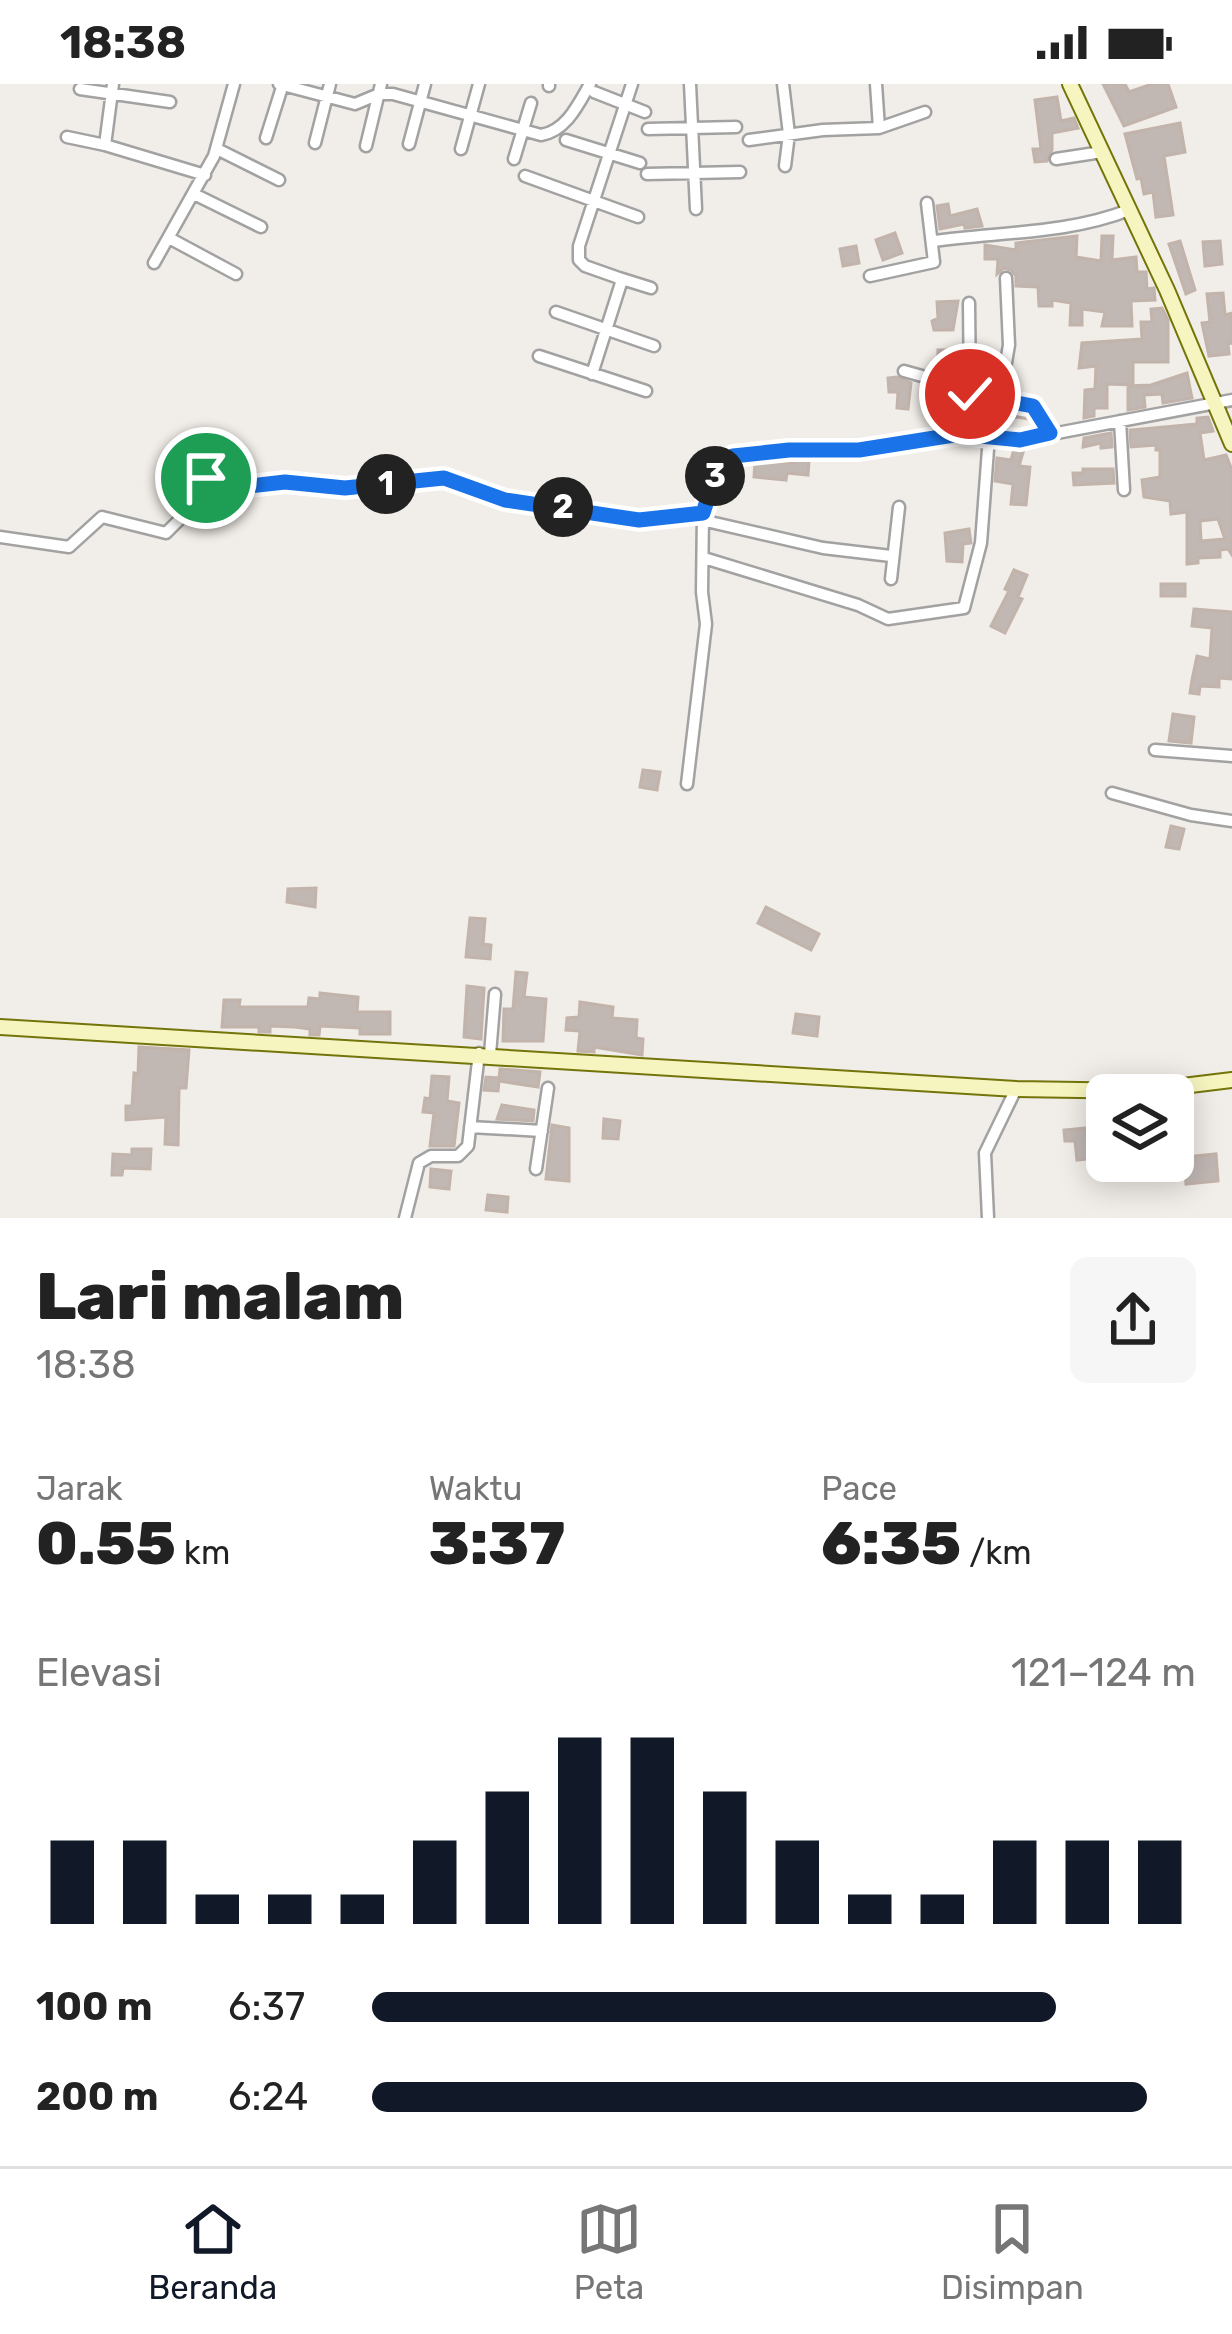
<!DOCTYPE html>
<html lang="id">
<meta charset="utf-8">
<style>
:root{--surface:#fff;--page:#f6f6f6;--text:#222;--muted:#767676;--line:#e0e0e0;--accent:#111827}
body{margin:0;font-family:Rubik,sans-serif;background:var(--page);color:var(--text);height:100vh;display:flex;flex-direction:column;font-size:45px;white-space:nowrap}
*{box-sizing:border-box;margin:0}
p{font-size:39px;color:var(--muted)}
.icon{flex:none;width:66px;height:66px;fill:none;stroke:currentColor;stroke-width:2;stroke-linecap:round;stroke-linejoin:round}
.map{position:relative;height:1134px;overflow:hidden}
.details{display:flex;flex-direction:column;background:var(--surface);flex:1}
.details>*{flex:none}
.tools{position:absolute;left:1086px;top:990px;display:grid;gap:24px}
.tools a{display:grid;place-items:center;width:108px;height:108px;border-radius:18px;background:var(--surface);box-shadow:0 6px 30px #0003;font-size:60px}
.pin{position:absolute;display:grid;place-items:center;width:102px;height:102px;color:#fff;margin:-51px;border:6px solid #fff;border-radius:50%;box-shadow:0 3px 12px #0007}
.km{position:absolute;width:60px;height:60px;margin:-30px;border-radius:50%;background:#222;color:#fff;font-size:33px;line-height:60px;text-align:center}
.round{display:grid;place-items:center;flex:none;width:126px;height:126px;border-radius:18px;background:var(--page)}
.overview{display:flex;align-items:center;justify-content:space-between;height:204px;padding:0 36px}
h1{font-size:66px;font-weight:800;line-height:90px}
.figures{display:grid;grid-template-columns:repeat(3,1fr);gap:18px;height:204px;padding:12px 36px}
.figures div{display:grid;align-content:center}
.figures b{font-size:60px;font-weight:800}
.figures small{font-size:33px;font-weight:400}
.figures p{font-size:33px}
.chart{height:336px;padding:24px 36px}
.chart p{display:flex;justify-content:space-between}
.chart svg{width:100%;height:216px;margin-top:12px;stroke:var(--accent);stroke-width:6}
ul{padding:0 36px;list-style:none;font-size:39px}
li{display:grid;grid-template-columns:192px 144px 1fr;align-items:center;height:90px}
li i{height:30px;border-radius:15px;background:var(--accent)}
.status{display:flex;justify-content:space-between;align-items:center;height:84px;padding:0 60px;background:var(--surface);direction:ltr}
.status svg{height:33px;fill:currentColor}
.dock{display:flex;justify-content:space-around;align-items:center;height:168px;border-top:3px solid var(--line);background:var(--surface);font-size:33px;color:var(--muted)}
.dock a{display:grid;justify-items:center;gap:6px}
.dock .selected{color:var(--accent)}
.map>svg:first-child{display:block}
.building{fill:#c1b8b4;stroke:#c2b3ab;stroke-width:3;fill-rule:evenodd}
.lines{fill:none;stroke-linecap:round;stroke-linejoin:round}
.street-casing{stroke:#a2a2a2;stroke-width:15}
.secondary-casing{stroke:#73750a;stroke-width:18}
.street{stroke:#fff;stroke-width:10}
.secondary{stroke:#f7f5bf;stroke-width:14}
.route-casing{stroke:#fff;stroke-width:24}
.route{stroke:#1a73e8;stroke-width:15}
</style>
<div class="status"><b>18:38</b><svg viewBox="0 0 49 12"><path d="M0 12V9h3v3zM5 12V6h3v6zM10 12V3h3v9zM15 12V0h3v12zM26 1h20v11H26zM47 4h2v5h-2z"/></svg></div>
<div class="map">
<svg width="1232" height="1134" viewBox="0 0 1232 1134">
<rect width="100%" height="100%" fill="#f1ede8"/>
<path class="building" d="M1103,0H1125L1129,8L1152,0H1168L1176,23L1124,42Z
M1057,13L1061,37L1074,34L1078,44L1052,49V66L1047,77L1035,78L1033,65H1041L1035,16Z
M1180,39L1185,68L1164,72L1173,131L1156,133L1153,108L1144,110L1141,94L1137,95L1125,50Z
M948,120L950,132L977,125L982,142L965,144L964,140L940,145L937,122Z
M895,149L902,169L883,176L876,156Z
M1077,152L1076,173L1101,177L1102,152H1113L1112,176L1136,173L1137,188H1146L1147,205L1154,204L1155,216L1131,217L1132,242H1102L1105,228L1082,225V241H1070L1071,219L1052,216V222H1039L1038,203L1016,202V192L1011,186L1004,184L997,190L998,175H985V161L1016,166V159Z
M1180,157L1195,206L1186,210L1169,160Z
M1220,157L1222,180L1205,182L1203,158Z
M856,162L859,179L843,182L840,165Z
M1223,209L1225,231L1232,229V259L1228,260L1229,270L1209,272L1202,239L1210,238L1207,210Z
M958,217L953,246H934L932,237L938,234L937,218Z
M1162,224L1168,236V278H1133V301L1107,300V324H1094V332L1084,334L1085,306L1095,305L1096,282L1079,284L1082,259L1142,255L1141,238H1152L1151,225Z
M938,266H958L957,284L938,283Z
M1187,289L1192,314L1163,319L1162,310L1144,311L1145,323L1128,326V302L1151,301Z
M897,293L911,299L908,325L897,324L898,308H889L888,294Z
M962,319L1023,329L1029,335L961,325Z
M1208,333L1213,347L1200,349L1204,376L1226,371L1232,386V471L1228,465L1220,466V473L1198,474V479L1187,480V428L1171,430L1170,417L1144,413L1142,396L1160,393V366H1156V361L1131,363L1130,346L1197,340V334ZM1218,435L1225,455L1201,457L1200,437Z
M1111,349L1112,363L1101,364V359L1083,363L1084,354Z
M1014,365H1024L1019,382L1030,383L1026,421L1011,420L1013,400L995,397L997,374L1011,376Z
M794,376L809,377L808,391L787,389L786,396L754,393L755,379H794Z
M1083,385H1113L1114,399L1074,401L1073,389H1083Z
M969,445L971,459L963,460L962,478L947,477L945,449Z
M1014,486L1027,491L1018,513L1022,515L1005,549L991,542L1009,507L1005,505Z
M1161,500H1185V512H1161Z
M1194,525L1232,528V595L1219,594V603L1200,602L1199,610L1190,609L1192,596L1197,572L1210,575L1212,544L1192,542Z
M1173,630L1194,633L1191,659L1169,657Z
M643,686L660,688L657,706L640,703Z
M1171,742L1184,745L1179,765L1166,763Z
M316,804L315,823L287,818L288,805Z
M766,823L819,850L811,866L758,839Z
M470,834L485,835L483,860L491,861L490,875L466,873Z
M516,888L527,889L524,913L546,915L543,957H503L504,925H513Z
M467,902L484,904L481,955L464,953Z
M320,909L358,913L357,928H390V950H360V944L320,942L319,951H310V945L295,943L270,942V948H259V943H222L224,916H240L239,923H308L309,914L320,915Z
M580,918L613,923L612,934L637,936L636,954L643,955L642,971L594,963V968L578,967L580,947L566,946L567,934L579,933Z
M796,930L819,933L817,952L793,949Z
M139,963L189,966L186,1004H179L178,1061L165,1060L166,1033L126,1036V1022H132L134,989L138,990Z
M500,985L540,988L538,1003L499,997L498,1007L484,1006L486,993L499,994Z
M432,992L449,993L447,1017L459,1019L454,1062H430L434,1029L423,1028L425,1014L430,1015Z
M502,1021L534,1026L533,1037L497,1035Z
M604,1035L620,1037L618,1055L603,1054Z
M552,1041L569,1044V1097L546,1095Z
M1086,1044V1053L1107,1052V1073L1077,1076L1075,1057H1065L1064,1046Z
M132,1065H151L150,1085L123,1084L122,1091H112L113,1070L132,1071Z
M1216,1070L1218,1097L1186,1100L1184,1073Z
M431,1085L451,1087L449,1105L430,1103Z
M488,1111L508,1113L507,1128L486,1126Z"/>
<g class="lines">
<g class="street-casing">
<path id="street" d="M113,0L105,61L205,91
M279,0L355,20L379,10H393L541,51C566,47 578,21 590,0
M690,0L696,125
M783,0L789,50L785,82
M876,0L879,44
M549,2V0
M80,5L170,18
M594,8L645,28
M648,45L736,43
M67,53L105,61
M266,54L283,0
M566,56L640,79
M749,56L823,46L879,44L925,28
M315,59L330,0
M409,60L425,0
M366,62L381,0
M217,65L279,96
M461,65L479,0
M514,75L531,19
M1056,75L1102,68
M647,90L740,88
M525,92L638,133
M194,110L261,143
M169,154L236,190
M934,157C998,148 1068,150 1129,126
M154,179L214,72L234,0
M870,192L934,178L927,119
M619,194L651,204
M969,219L970,310
M556,228L654,262
M539,272L646,307
M904,287L947,299L958,308L1028,320L1043,334L1050,349
M592,290L621,199L619,194L585,182L579,176V162L632,0
M1000,314L1009,261L1006,194
M1120,337L1124,406
M706,437L823,464L891,472
M0,453L69,463L102,433L166,449L179,436L186,402L199,394L250,402L285,398L345,404L444,394L505,416L639,436L703,429L717,386L733,372L789,366H859L960,350L1020,356L1232,316
M704,474L858,521L888,535L964,524L981,459L989,352
M891,495L899,423
M1155,666L1232,672
M687,700L706,540L702,508L703,429
M1112,709L1191,731L1232,737
M490,970L495,910
M470,1043L542,1047
M536,1085L548,1004
M405,1134L419,1079L431,1072H458L468,1062L479,969
M988,1134L985,1069L1016,1005"/>
</g>
<g class="secondary-casing">
<path id="secondary" d="M1070,0L1167,206L1232,360
M0,943L1016,1005L1142,1007L1232,996"/>
</g>
<use href="#street" class="street"/>
<use href="#secondary" class="secondary"/>
</g>
<g class="lines">
<g class="route-casing">
<path id="route" d="M206,394L250,402L285,398L345,404L444,394L505,416L639,436L703,429L717,386L733,372L789,366H859L960,350L1020,356L1050,349L1033,322L970,310"/>
</g>
<use href="#route" class="route"/>
</g>
</svg>
<div class="tools">
<a><svg class="icon" aria-label="layers" viewBox="0 0 24 24"><path d="M12 4l9 5-9 5-9-5zM3 14l9 5 9-5"/></svg></a>
</div>
<div class="pin" style="left:206px;top:394px;background:#1e9e55"><svg class="icon" aria-label="arrive" viewBox="0 0 24 24"><path d="M6 21V4h12l-3 4 3 4H6"/></svg></div>
<div class="pin" style="left:970px;top:310px;background:#d93025"><svg class="icon" aria-label="check" viewBox="0 0 24 24"><path d="M5 12l5 5 9-10"/></svg></div>
<b class="km" style="left:386px;top:400px">1</b>
<b class="km" style="left:563px;top:423px">2</b>
<b class="km" style="left:715px;top:392px">3</b>
</div>
<section class="details">
<div class="overview"><div><h1>Lari malam</h1><p>18:38</p></div><a class="round"><svg class="icon" aria-label="share" viewBox="0 0 24 24"><path d="M12 15V3M7 8l5-5 5 5M5 13v7h14v-7"/></svg></a></div>
<div class="figures">
<div><p>Jarak</p><b>0.55<small> km</small></b></div>
<div><p>Waktu</p><b>3:37</b></div>
<div><p>Pace</p><b>6:35<small> /km</small></b></div>
</div>
<div class="chart"><p><span>Elevasi</span>121–124 m</p>
<svg viewBox="0 0 160 44" preserveAspectRatio="none"><path d="M5 44V27M15 44V27M25 44V38M35 44V38M45 44V38M55 44V27M65 44V17M75 44V6M85 44V6M95 44V17M105 44V27M115 44V38M125 44V38M135 44V27M145 44V27M155 44V27"/></svg>
</div>
<ul>
<li><b>100 m</b>6:37<i style="width:83%"></i></li>
<li><b>200 m</b>6:24<i style="width:94%"></i></li>
</ul>
</section>
<nav class="dock">
<a class="selected"><svg class="icon" aria-label="home" viewBox="0 0 24 24"><path d="M3 11l9-7 9 7M6 9v11h12V9"/></svg>Beranda</a>
<a><svg class="icon" aria-label="map" viewBox="0 0 24 24"><path d="M3 6l6-2 6 2 6-2v14l-6 2-6-2-6 2zM9 4v14M15 6v14"/></svg>Peta</a>
<a><svg class="icon" aria-label="saved" viewBox="0 0 24 24"><path d="M7 4h10v16l-5-4-5 4z"/></svg>Disimpan</a>
</nav>
